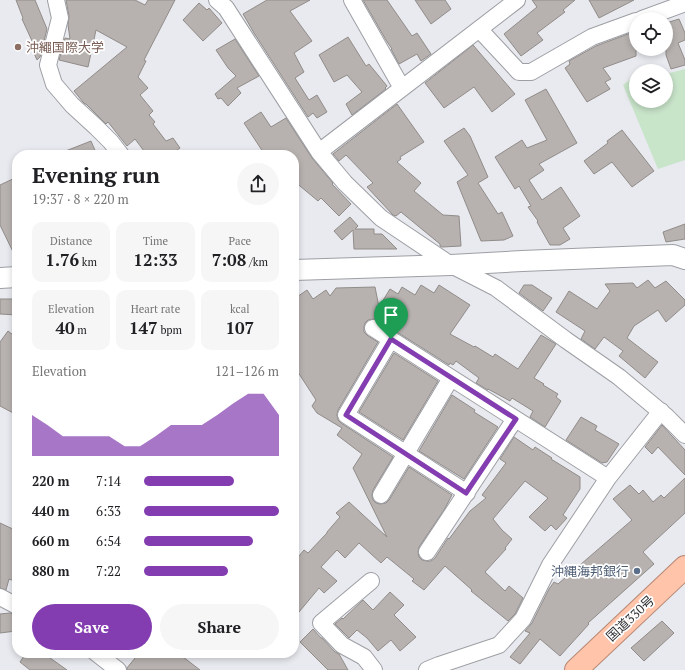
<!DOCTYPE html>
<meta charset="utf-8">
<style>
:root{--surface:#fff;--page:#f6f6f6;--text:#202124;--muted:#757577;--accent:#843db0}
body{margin:0;font-family:"PT Serif","Noto Sans JP",serif;background:var(--page);color:var(--text);height:100vh;display:flex;flex-direction:column;font-size:15px;white-space:nowrap}
*{box-sizing:border-box;margin:0}
p{font-size:13px;color:var(--muted)}
.icon{flex:none;width:22px;height:22px;fill:none;stroke:currentColor;stroke-width:2;stroke-linecap:round;stroke-linejoin:round}
.map{position:relative;flex:1;overflow:hidden}
.side{position:absolute;left:12px;top:150px;width:287px;height:508px;display:flex;flex-direction:column;background:var(--surface);border-radius:16px;box-shadow:0 2px 6px #0003}
.side>*{flex:none}
.fabs{position:absolute;left:629px;top:12px;display:grid;gap:8px}
.fabs a{display:grid;place-items:center;width:44px;height:44px;border-radius:50%;background:var(--surface);box-shadow:0 2px 6px #0003;font-size:20px}
.pin{position:absolute;display:grid;place-items:center;width:34px;height:34px;color:#fff;margin:-41px -17px;border-radius:50% 50% 50% 0;rotate:-45deg;box-shadow:0 0 4px #0007}
.pin .icon{rotate:45deg}
.round{display:grid;place-items:center;flex:none;width:42px;height:42px;border-radius:21px;background:var(--page)}
.head{display:flex;align-items:center;justify-content:space-between;height:68px;padding:0 20px}
h1{font-size:22px;font-weight:700;line-height:30px}
.stats{display:grid;grid-template-columns:repeat(3,1fr);gap:6px;height:68px;padding:4px 20px}
.stats div{display:grid;align-content:center;border-radius:10px;background:var(--page);text-align:center}
.stats b{font-size:17px;font-weight:700}
.stats small{font-size:11px;font-weight:400}
.stats p{font-size:11px}
.chart{height:112px;padding:8px 20px}
.chart p{display:flex;justify-content:space-between}
.chart svg{width:100%;height:72px;margin-top:4px;fill:var(--accent);opacity:.7}
.cta{display:flex;gap:8px;margin-top:auto;padding:8px 20px}
.cta a{flex:1;height:46px;border-radius:24px;background:var(--accent);color:#fff;font-size:16px;font-weight:700;line-height:46px;text-align:center}
.cta a+a{background:var(--page);color:var(--text)}
ul{padding:0 20px;list-style:none;font-size:13px}
li{display:grid;grid-template-columns:64px 48px 1fr;align-items:center;height:30px}
li i{height:10px;border-radius:5px;background:var(--accent)}
.map>svg:first-child{display:block}
.green{fill:#c8e4c9}
.building{fill:#b7b2b0;stroke:#918c89}
.lines{fill:none;stroke-linecap:round;stroke-linejoin:round}
.minor-casing{stroke:#9d9fa4;stroke-width:18}
.tertiary-casing{stroke:#9d9fa4;stroke-width:22}
.trunk-casing{stroke:#b78773;stroke-width:24}
.minor{stroke:#fff;stroke-width:16}
.tertiary{stroke:#fff;stroke-width:20}
.trunk{stroke:#ffc4aa;stroke-width:22}
.route-casing{stroke:#fff;stroke-width:8}
.route{stroke:#843db0;stroke-width:5}
.education-dot{fill:#8d6e63;stroke:#fff;stroke-width:1.5}
.service-dot{fill:#5c6f8a;stroke:#fff;stroke-width:1.5}
.labels{text-anchor:middle;stroke-width:3.5;stroke-linejoin:round;paint-order:stroke}
.education-label{font-size:13px;fill:#785e54;stroke:#fff;text-anchor:start}
.service-label{font-size:13px;fill:#4e5e75;stroke:#fff;text-anchor:end}
.street-label{font-size:13px;fill:#313234;stroke:#fff}
</style>
<div class="map">
<svg width="685" height="670" viewBox="0 0 685 670">
<rect width="100%" height="100%" fill="#e8eaef"/>
<path class="green" d="M685,69V160L658,169L623,85L636,75V101H666V74Z"/>
<path class="building" d="M16,0H35L47,29L40,57L37,60L30,44L33,43L22,19L23,18Z
M66,0H135L145,5L148,0H175L144,60L146,61L138,77L148,88L140,95L153,111L149,115L155,122L153,124L166,141L173,138L180,148L170,155H147L135,139L127,146L108,122L106,124L86,104H85L83,102L74,91L127,47L96,30L88,67L59,60L65,38L70,39L68,25L69,16Z
M267,0H310L290,11L312,41L294,53L304,72L295,78L309,100L317,95L327,112L317,118L313,113L308,117L254,33L243,14Z
M363,0H387L412,36L417,33L431,54L421,61L417,54L399,64L391,49H392L386,40Z
M415,0H445L451,9L431,24Z
M532,0H575L563,10L565,12L537,33L543,40L521,56L504,34L537,7Z
M589,0H634L599,18Z
M199,3L207,10L209,8L222,23L203,41L183,20Z
M679,19L685,33V40L678,43L685,60V65L671,69L666,55V23Z
M636,31V56L603,68L611,79L605,82L610,89L587,102L565,68L570,64L569,61L596,46Z
M348,37L366,66L369,64L387,86L385,88L386,89L352,115L346,104L362,92L347,75L334,82L319,55Z
M235,39L259,76L237,88L241,93L228,106L221,98L218,99L215,94L236,76L228,68L216,50Z
M473,45L515,94L492,112L474,87L444,108L425,83Z
M546,89L577,143L539,164L544,170L529,180L542,200L561,187L580,216L563,228L570,239L560,245H550L537,222L538,221L528,207L531,206L519,186L515,189L495,157L522,140L527,148L547,140L525,100Z
M397,104L424,142L400,157L401,159L397,162L421,183L414,191L443,215L459,216L461,246L442,247L440,246V244L401,212L396,216L393,215L367,187L373,183L346,155L339,161L333,154Z
M261,112L271,127L286,118L312,158L333,183L332,184L351,204L339,216L321,198L318,201L294,181V155H265L244,123Z
M464,128L470,136L488,177L478,183L498,214L502,212L513,236L504,240L481,241L457,182L468,175L444,141Z
M622,130L654,171L632,187L612,162L594,174L584,161L608,143L607,141Z
M91,141L97,155H58V154Z
M17,177V260L0,225V185Z
M350,217L358,226L355,229H374V234H382L397,249H354L353,230L342,240L334,231Z
M685,224V239L666,242L663,232Z
M648,280L655,288L666,281L685,300V305L666,322L658,310L634,326L627,338L658,362L645,378L619,356L623,351L604,337L595,349L581,339L585,331L556,312L569,291L597,309L610,291L605,284L633,283L637,288Z
M421,285L434,293L439,285L470,305L450,334L474,347L475,346L493,357L495,354L518,369L541,335L556,344L534,378L544,384L543,385L558,394L556,397L561,401L545,427L530,417L533,411L512,398L510,401L488,389V390L476,383L479,378L456,361L453,365L450,363L449,365L378,320L373,319L368,320L365,323L364,327V332L368,336L378,342L338,410L337,415L338,420L341,423L393,457L373,490L372,495L373,500L376,503L380,504L386,503L389,500L409,467L452,495L444,510L419,547L418,552L419,557L422,560L427,561H431L435,558L448,538L449,539L470,511L486,498L482,495L506,463L500,459L514,437L533,450L535,447L552,458L551,459L580,477V489L563,515L567,518L556,530L551,525L545,531L529,517L548,498L525,481L493,519L502,530L512,539L505,548L506,549L485,572L505,591L509,586L523,598L515,614L508,621L471,591L472,590L445,566L424,590L412,581L414,579L387,557L381,563L359,543L345,558L337,550L321,567L337,581L324,593L319,588L294,618V562L304,550L308,553L327,533V532L340,517L336,513L349,502L387,537L353,468L362,454L337,435L342,428L317,413L312,406L316,400L294,366V299L307,290L313,299L326,290L330,296L336,288L375,287L379,307L390,289L398,294L402,287L415,295Z
M524,285H532L552,298L543,311L519,293Z
M0,299H17V315L0,314Z
M8,331L17,338V415L0,406V342Z
M394,353L438,381L403,440L359,412Z
M452,395L475,410L474,412L498,427L464,479L419,451Z
M581,417L597,426L595,430L619,444L607,462L602,463L566,440Z
M662,425L685,450V475L658,447L652,454L645,447Z
M685,478V513L643,552L654,564L588,623L589,624L560,656L540,639L520,664L510,657L530,633L525,631L532,623L549,589L554,582L558,584L632,520L613,499L630,485L639,494L643,490L653,502L661,495L664,498Z
M0,523L17,531V582L9,579L6,590L0,588Z
M390,592L404,605L394,615L416,637L400,651L391,640L378,651L367,638L357,630L349,638L335,624L342,618L343,619L363,600L373,610Z
M10,613L15,615L16,631L0,633V614Z
M662,621L674,633L644,661L631,648Z
M313,629L321,638H322L335,652L339,654L348,670H328L300,642Z
M26,653H43L67,670H30L20,662Z
M139,653H178L200,670H127V668Z"/>
<g class="lines">
<g class="minor-casing">
<path id="minor" d="M56,0L60,18L48,65L54,84L72,105L96,127L111,142L121,155
M217,0L226,8L319,152L345,183L381,218L451,265L496,288L566,340L619,377L667,417L685,435
M352,0L402,88
M642,19L683,4
M479,29L519,72H531L592,37L636,21
M319,152L517,0
M373,328L608,478
M391,339L346,415L467,493
M381,495L451,378
M427,552L515,419
M371,581L321,623L342,645L364,657L374,670
M0,597L17,606
M96,653L118,670
M427,670L439,665L499,645L523,619L550,565L608,478L661,411"/>
</g>
<g class="tertiary-casing">
<path id="tertiary" d="M294,270L451,265L522,261L673,255L685,259
M0,278L17,277"/>
</g>
<g class="trunk-casing">
<path id="trunk" d="M576,670L685,567"/>
</g>
<use href="#minor" class="minor"/>
<use href="#tertiary" class="tertiary"/>
<use href="#trunk" class="trunk"/>
</g>
<g class="lines">
<g class="route-casing">
<path id="route" d="M391,339L516,419L466,493L346,415Z"/>
</g>
<use href="#route" class="route"/>
</g>
<circle class="education-dot" cx="18" cy="47" r="4"/>
<circle class="service-dot" cx="637" cy="571" r="4"/>
<g class="labels">
<g class="education-label">
<text x="26" y="52">沖繩国際大学</text>
</g>
<g class="service-label">
<text x="629" y="576">沖縄海邦銀行</text>
</g>
<g class="street-label">
<text transform="translate(630 618) rotate(-43)" y="5">国道330号</text>
</g>
</g>
</svg>
<div class="fabs">
<a><svg class="icon" aria-label="locate" viewBox="0 0 24 24"><circle cx="12" cy="12" r="6"/><path d="M12 2v4M12 18v4M2 12h4M18 12h4"/></svg></a>
<a><svg class="icon" aria-label="layers" viewBox="0 0 24 24"><path d="M12 4l9 5-9 5-9-5zM3 14l9 5 9-5"/></svg></a>
</div>
<div class="pin" style="left:391px;top:339px;background:#1e9e55"><svg class="icon" aria-label="arrive" viewBox="0 0 24 24"><path d="M6 21V4h12l-3 4 3 4H6"/></svg></div>
<section class="side">
<div class="head"><div><h1>Evening run</h1><p>19:37 · 8 × 220 m</p></div><a class="round"><svg class="icon" aria-label="share" viewBox="0 0 24 24"><path d="M12 15V3M7 8l5-5 5 5M5 13v7h14v-7"/></svg></a></div>
<div class="stats">
<div><p>Distance</p><b>1.76<small> km</small></b></div>
<div><p>Time</p><b>12:33</b></div>
<div><p>Pace</p><b>7:08<small> /km</small></b></div>
</div>
<div class="stats">
<div><p>Elevation</p><b>40<small> m</small></b></div>
<div><p>Heart rate</p><b>147<small> bpm</small></b></div>
<div><p>kcal</p><b>107</b></div>
</div>
<div class="chart"><p><span>Elevation</span>121–126 m</p>
<svg viewBox="0 0 160 44" preserveAspectRatio="none"><path d="M0 44V19L10 25L20 32L30 32L40 32L50 32L60 38L70 38L80 32L90 25L100 25L110 25L120 19L130 12L140 6L150 6L160 19V44z"/></svg>
</div>
<ul>
<li><b>220 m</b>7:14<i style="width:67%"></i></li>
<li><b>440 m</b>6:33<i style="width:100%"></i></li>
<li><b>660 m</b>6:54<i style="width:81%"></i></li>
<li><b>880 m</b>7:22<i style="width:62%"></i></li>
</ul>
<div class="cta"><a>Save</a><a>Share</a></div>
</section>
</div>
